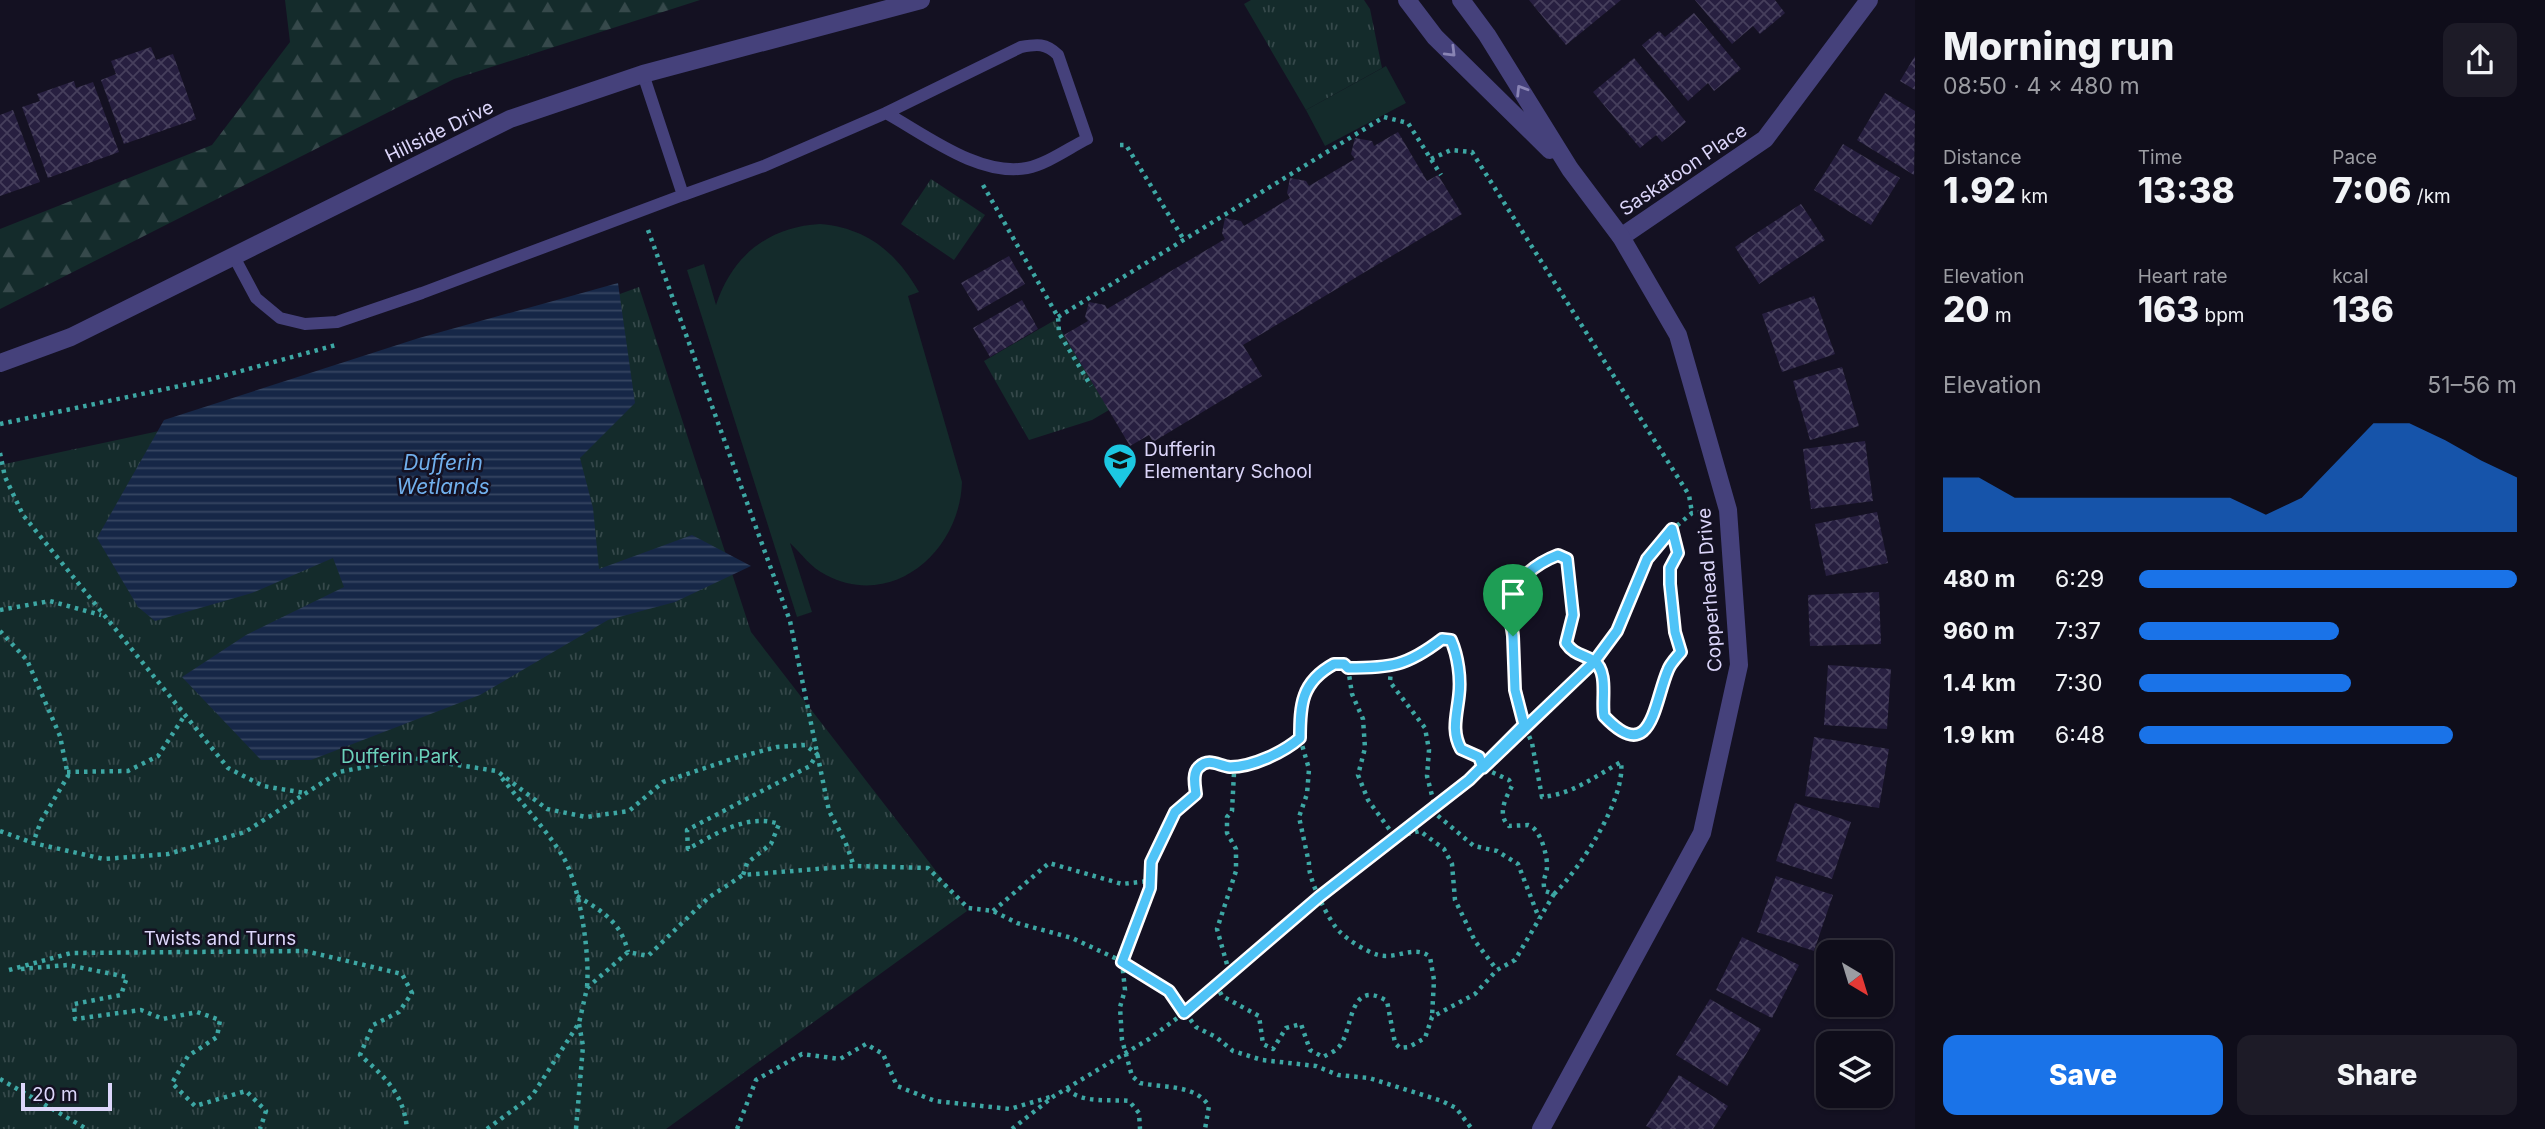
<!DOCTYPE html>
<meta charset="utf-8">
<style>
:root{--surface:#0f0d1a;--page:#1d1b27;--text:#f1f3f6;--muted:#9b9ca2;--line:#2f2d39;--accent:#1a73e8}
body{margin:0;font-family:Inter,sans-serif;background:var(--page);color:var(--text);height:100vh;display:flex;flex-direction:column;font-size:26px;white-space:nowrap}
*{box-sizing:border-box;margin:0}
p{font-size:23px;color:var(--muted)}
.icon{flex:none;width:38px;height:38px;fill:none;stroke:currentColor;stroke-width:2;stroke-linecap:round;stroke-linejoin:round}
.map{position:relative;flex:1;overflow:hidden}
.details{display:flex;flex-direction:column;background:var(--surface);width:630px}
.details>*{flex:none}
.needle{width:46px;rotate:142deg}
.buttons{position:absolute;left:1816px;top:940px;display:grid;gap:14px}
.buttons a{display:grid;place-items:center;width:77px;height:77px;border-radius:14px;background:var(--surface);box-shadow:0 2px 5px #0004,0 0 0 2px var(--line);font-size:35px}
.scale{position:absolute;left:21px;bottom:18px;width:91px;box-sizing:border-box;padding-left:7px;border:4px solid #dcd6fa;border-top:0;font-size:19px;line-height:24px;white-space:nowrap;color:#dcd6fa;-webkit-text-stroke:5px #141122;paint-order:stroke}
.pin{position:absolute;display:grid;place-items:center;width:60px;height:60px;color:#fff;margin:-72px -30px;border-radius:50% 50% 50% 0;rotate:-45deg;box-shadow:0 0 7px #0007}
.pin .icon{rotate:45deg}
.round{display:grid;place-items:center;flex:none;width:74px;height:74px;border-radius:14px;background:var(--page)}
.headline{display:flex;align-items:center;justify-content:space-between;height:119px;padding:0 28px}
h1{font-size:38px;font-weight:800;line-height:52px}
.stats{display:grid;grid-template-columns:repeat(3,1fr);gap:10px;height:119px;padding:7px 28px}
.stats div{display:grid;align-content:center}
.stats b{font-size:35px;font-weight:800}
.stats small{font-size:19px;font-weight:400}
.stats p{font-size:19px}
.chart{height:196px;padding:14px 28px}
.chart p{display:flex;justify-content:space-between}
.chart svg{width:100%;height:126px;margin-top:7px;fill:var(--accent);opacity:.7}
.cta{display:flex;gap:14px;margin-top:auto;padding:14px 28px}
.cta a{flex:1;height:80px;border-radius:14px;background:var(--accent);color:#fff;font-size:28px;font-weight:800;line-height:80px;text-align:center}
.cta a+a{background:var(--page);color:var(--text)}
ul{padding:0 28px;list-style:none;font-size:23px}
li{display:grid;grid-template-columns:112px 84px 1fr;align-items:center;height:52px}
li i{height:18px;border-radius:9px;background:var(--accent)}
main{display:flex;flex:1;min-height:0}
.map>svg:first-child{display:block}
.grass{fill:url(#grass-tufts)}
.forest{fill:url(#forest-firs)}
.pitch{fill:#142b2b}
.water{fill:url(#water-rules)}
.building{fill:url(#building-cross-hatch)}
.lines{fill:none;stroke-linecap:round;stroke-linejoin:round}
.path{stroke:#3da7a4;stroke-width:4.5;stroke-dasharray:3.5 5;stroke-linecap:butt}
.service{stroke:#45417b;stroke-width:12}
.minor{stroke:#45417b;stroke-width:18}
.tertiary{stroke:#45417b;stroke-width:18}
.oneway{stroke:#8984b4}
.route-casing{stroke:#fff;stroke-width:14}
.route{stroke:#4fc3f7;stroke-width:9}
.labels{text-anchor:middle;stroke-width:5;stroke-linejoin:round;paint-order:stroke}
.street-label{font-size:19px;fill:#dcd6fa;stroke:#141122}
.poi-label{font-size:19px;fill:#dcd6fa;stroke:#141122;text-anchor:start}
.park-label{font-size:19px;fill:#6bd1bb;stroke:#141122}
.water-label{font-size:21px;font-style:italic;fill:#71b0ed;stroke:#141122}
</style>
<main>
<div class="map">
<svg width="1915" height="1129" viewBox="0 0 1915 1129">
<defs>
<pattern id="grass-tufts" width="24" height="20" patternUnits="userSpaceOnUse" patternTransform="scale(1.75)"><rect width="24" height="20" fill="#142b2b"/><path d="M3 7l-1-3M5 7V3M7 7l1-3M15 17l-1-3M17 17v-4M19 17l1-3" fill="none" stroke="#36494b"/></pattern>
<pattern id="forest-firs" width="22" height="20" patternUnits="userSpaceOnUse" patternTransform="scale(1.75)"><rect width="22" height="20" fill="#142b2b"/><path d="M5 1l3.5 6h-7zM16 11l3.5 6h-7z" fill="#36494b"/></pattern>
<pattern id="water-rules" width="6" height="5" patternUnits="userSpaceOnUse" patternTransform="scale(1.75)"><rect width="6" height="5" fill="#162747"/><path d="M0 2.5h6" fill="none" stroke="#374662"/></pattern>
<pattern id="building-cross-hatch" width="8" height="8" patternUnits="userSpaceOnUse" patternTransform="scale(1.75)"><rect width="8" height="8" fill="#271f40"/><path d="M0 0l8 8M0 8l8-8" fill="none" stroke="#463f5c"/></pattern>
</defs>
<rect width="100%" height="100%" fill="#141122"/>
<path class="grass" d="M1251,0H1364L1370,9L1382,68L1306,110L1244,4Z
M931,179L985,215L954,260L901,224Z
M639,287L751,632L967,911L666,1129H0V465L206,421L576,310Z
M1055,320L1109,410L1092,420L1029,440L984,361Z"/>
<path class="forest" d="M285,0H700L454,79L0,309V229L212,145L290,42Z"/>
<path class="pitch" d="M1386,66L1406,103L1325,146L1306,110Z
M820,224C867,228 896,252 919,292L908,296L962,482C960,551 893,610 826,575C810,567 802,554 790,543L812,612L797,617L687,270L704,264L716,305C732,256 768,227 820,224Z"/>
<path class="water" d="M618,283L635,403L580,458L593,508L599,569L692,535L751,566L675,602L608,620L480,695L311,760H261L182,677L246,635L344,587L333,558L252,593L155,621L138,607L97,538L164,420L419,338Z"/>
<path class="building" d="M1529,0H1621L1566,45Z
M1695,0H1775L1785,13L1760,34L1753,26L1732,44Z
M1694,13L1741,69L1714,91L1708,83L1688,101L1642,45L1659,31L1665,37Z
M151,47L156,60L173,54L196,119L124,144L101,80L116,74L111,61Z
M1915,56V90L1900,81Z
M1634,58L1686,122L1662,142L1656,135L1640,148L1593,92Z
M74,81L76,88L93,82L119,152L48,178L22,107L40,101L37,94Z
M1885,93L1915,111L1914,175L1857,140Z
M13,110L40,182L0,196V115Z
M1398,132L1427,181L1438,175L1462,214L1243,345L1262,376L1153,442L1149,435L1130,446L1064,335L1088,321L1085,317L1089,302L1105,305L1107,309L1225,239L1222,233L1225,218L1241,221L1244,226L1290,198L1287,193L1290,178L1306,181L1309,186L1355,159L1351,154L1355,138L1372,141L1374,146Z
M1843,144L1900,178L1871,225L1814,190Z
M1801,204L1825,240L1759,284L1735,247Z
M1009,256L1025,284L978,311L961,283Z
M1814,296L1835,354L1782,372L1762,314Z
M1022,300L1038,329L990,357L973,328Z
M1842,367L1859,426L1810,440L1793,381Z
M1865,441L1873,501L1811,509L1803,449Z
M1877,512L1888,563L1826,576L1815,524Z
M1879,592L1881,644L1810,646L1808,595Z
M1828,665L1891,669L1887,729L1824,725Z
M1814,737L1889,749L1879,808L1805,796Z
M1795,803L1851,822L1832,879L1776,861Z
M1776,876L1833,895L1814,951L1757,932Z
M1742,937L1799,965L1772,1018L1716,990Z
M1710,999L1761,1029L1727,1086L1676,1055Z
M1679,1075L1728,1106L1713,1129H1652L1646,1126Z"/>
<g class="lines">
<path class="path" d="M1120,145H1126L1184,240
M1431,159L1451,150L1472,152L1689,495L1692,513
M983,185L1058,317L1059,333L1091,386
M648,230L790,621L829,811L845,841L854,866
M1058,317L1384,117L1408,123L1441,175
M0,424L208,380L336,345
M0,453L5,477L23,515L228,768L263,786L305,793
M0,610L50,601L101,615
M0,631L27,660L60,736L68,776L41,821L33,843
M1348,668L1352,694L1363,719L1365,748L1358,775L1368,800L1395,837L1420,831L1444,849L1452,864L1455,900L1475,941L1497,970
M1391,668L1390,682L1425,728L1429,750L1427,776L1437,815L1474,846L1497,851L1518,864L1539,918
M1300,738L1309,769L1307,794L1299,817L1309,863C1307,877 1329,922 1340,932C1348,940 1367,952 1378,955C1396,960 1415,944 1430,957L1434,980L1432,1017
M1229,767L1234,773L1232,811L1227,817V833L1236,849V871L1217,929L1230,975
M67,772L128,771L158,756L185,715
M502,778C522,804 545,828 562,855C580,884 590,954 587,987
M0,831L33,843L104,859L168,854L245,832L339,772L412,758L497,771L547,809L586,817L629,811L663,782L735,758L777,747L805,745L817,754L810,766L687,830L688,849C715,834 748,813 779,824L771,844L747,863L743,875L854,866L928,868L968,908L993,911L1017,923L1072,938L1130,965L1150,981L1169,991L1196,1027L1216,1037L1233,1051L1262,1060L1316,1066L1338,1075L1369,1078L1442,1101L1456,1108L1472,1129
M1148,881L1147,898L1122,962L1125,990L1120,1007L1122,1040L1132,1076L1140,1083C1163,1088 1195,1084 1209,1106L1205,1129
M1554,894C1580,869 1626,799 1621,762C1594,777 1573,794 1542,797L1532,743L1519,712L1515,690L1509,607C1515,581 1533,564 1558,555L1567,559L1573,615L1566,643L1572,652L1598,666L1603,681V716L1612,725L1638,735L1650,724L1668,668L1680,652L1675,632L1670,585V568L1678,553L1673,529
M577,896C602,911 621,922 628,952
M993,911L1049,863L1122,884L1148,881C1151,848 1171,814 1196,794C1195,786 1192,773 1199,767C1209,757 1219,766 1230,767C1253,767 1284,752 1300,738C1300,705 1301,682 1334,664H1344L1348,668C1391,668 1407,666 1442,639L1451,640C1458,655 1461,677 1459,694C1458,710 1448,733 1460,747C1464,752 1473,754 1479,757L1483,768L1509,780L1512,786C1505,799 1497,815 1509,826L1528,825C1540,828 1546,852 1547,863C1548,875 1541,878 1545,891L1554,894L1515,960L1497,970L1475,994L1432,1017L1425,1038L1409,1047L1400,1048L1395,1043L1387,1001C1347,977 1354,1032 1338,1048C1334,1052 1328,1054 1323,1057L1310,1050L1301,1024L1286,1028L1273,1049L1263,1044L1259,1016L1222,996L1217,986
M21,969L68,965L127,977L121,995L74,1004L75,1019L141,1010L163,1019L197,1012L220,1020L217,1037L188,1056L172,1083L195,1106L246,1091L266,1111L260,1129
M9,970L71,953L305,951L402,974L412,993L399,1012L373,1025L360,1055C385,1077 404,1094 407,1129
M0,1079L87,1129
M1067,1089C1082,1104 1111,1099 1129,1101L1139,1113L1140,1129
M487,1129L532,1096L579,1023L587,988L628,952L648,956L708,898L743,875
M576,1129L583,1046L579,1024
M737,1129L756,1080L802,1054L840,1059L866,1044L883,1054L897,1086L935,1101L1010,1109L1050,1097
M1012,1129L1054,1096L1149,1039L1184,1013L1319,897L1483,768L1594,662L1617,631L1647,559L1673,529L1692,513L1703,512"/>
<path class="service" d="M643,74L683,195L764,166L886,113C926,135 979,177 1027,168C1047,164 1069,148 1087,139L1058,55C1046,43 1037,44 1021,47L886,113
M233,255L256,298L280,318L305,324L337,322L422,293L683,195"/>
<path class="minor" d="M1621,237L1765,139L1869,0"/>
<path class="tertiary" d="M1407,0L1435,37L1550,150
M1461,0L1487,35L1570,169L1621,237L1678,335L1728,510L1739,665L1702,833L1541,1129
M0,363L71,337L510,119L643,74L921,0"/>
</g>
<defs><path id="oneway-chevron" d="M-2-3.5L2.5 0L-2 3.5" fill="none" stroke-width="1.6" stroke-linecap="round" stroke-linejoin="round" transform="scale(1.75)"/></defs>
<g class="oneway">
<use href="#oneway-chevron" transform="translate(1451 52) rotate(45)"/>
<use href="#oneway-chevron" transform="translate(1521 90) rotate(-122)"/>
</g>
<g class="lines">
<g class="route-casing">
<path id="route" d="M1513,636L1515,690L1524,725L1469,780L1319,897L1184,1013L1169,991L1122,962L1150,888L1151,862L1175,812L1196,794C1195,786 1192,773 1199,767C1209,757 1219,766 1230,767C1253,767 1284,752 1300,738C1300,705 1301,682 1334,664H1344L1348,668C1391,668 1407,666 1442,639L1451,640C1458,656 1461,678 1459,695C1457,715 1451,731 1461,749L1479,757L1483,768L1594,662L1617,631L1647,559L1672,529L1678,553L1670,568V584L1675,632L1681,652C1676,658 1670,664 1668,670C1654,702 1652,767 1604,716C1601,701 1609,672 1594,661C1583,654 1574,655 1566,643L1573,615L1567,559L1558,555C1537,563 1510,582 1509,607C1509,616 1512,627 1513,636"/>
</g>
<use href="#route" class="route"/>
</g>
<defs>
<g id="school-pin" transform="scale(1.75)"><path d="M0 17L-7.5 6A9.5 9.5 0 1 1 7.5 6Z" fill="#1cc7e1" stroke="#141122"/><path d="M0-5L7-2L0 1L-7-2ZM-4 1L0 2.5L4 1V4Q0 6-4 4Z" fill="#111"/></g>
</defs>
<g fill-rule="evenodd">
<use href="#school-pin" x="1120" y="460"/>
</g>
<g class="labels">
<g class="street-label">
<text transform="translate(439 131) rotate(-26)" y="7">Hillside Drive</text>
<text transform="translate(1683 169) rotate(-34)" y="7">Saskatoon Place</text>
<text transform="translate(1709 590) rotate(-94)" y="7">Copperhead Drive</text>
<text x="220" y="945">Twists and Turns</text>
</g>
<g class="poi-label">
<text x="1144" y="456">Dufferin<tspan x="1144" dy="22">Elementary School</tspan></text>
</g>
<g class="park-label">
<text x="400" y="763">Dufferin Park</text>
</g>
<g class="water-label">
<text x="443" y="470">Dufferin<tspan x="443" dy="24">Wetlands</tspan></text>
</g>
</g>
</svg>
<div class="buttons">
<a><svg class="needle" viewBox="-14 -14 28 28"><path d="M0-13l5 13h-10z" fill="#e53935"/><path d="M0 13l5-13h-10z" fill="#9b9ca2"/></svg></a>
<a><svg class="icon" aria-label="layers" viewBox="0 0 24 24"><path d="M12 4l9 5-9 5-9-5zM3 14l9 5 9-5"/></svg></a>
</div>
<div class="scale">20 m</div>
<div class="pin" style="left:1513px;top:636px;background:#1e9e55"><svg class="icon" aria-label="arrive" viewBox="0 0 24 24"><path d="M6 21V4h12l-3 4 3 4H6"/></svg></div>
</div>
<section class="details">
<div class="headline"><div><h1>Morning run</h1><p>08:50 · 4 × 480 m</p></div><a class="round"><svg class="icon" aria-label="share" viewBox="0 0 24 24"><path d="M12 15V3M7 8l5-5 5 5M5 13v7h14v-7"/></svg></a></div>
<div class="stats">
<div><p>Distance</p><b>1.92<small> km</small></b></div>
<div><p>Time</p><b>13:38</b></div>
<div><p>Pace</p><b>7:06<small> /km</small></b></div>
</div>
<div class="stats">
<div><p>Elevation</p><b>20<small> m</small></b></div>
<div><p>Heart rate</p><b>163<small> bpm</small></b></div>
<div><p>kcal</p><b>136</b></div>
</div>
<div class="chart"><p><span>Elevation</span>51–56 m</p>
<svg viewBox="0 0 160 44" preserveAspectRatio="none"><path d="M0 44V25L10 25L20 32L30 32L40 32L50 32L60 32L70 32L80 32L90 38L100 32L110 19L120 6L130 6L140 12L150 19L160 25V44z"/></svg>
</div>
<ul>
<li><b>480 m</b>6:29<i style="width:100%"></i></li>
<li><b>960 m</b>7:37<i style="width:53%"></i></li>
<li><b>1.4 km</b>7:30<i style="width:56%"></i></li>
<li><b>1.9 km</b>6:48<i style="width:83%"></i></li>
</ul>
<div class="cta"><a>Save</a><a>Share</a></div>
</section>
</main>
